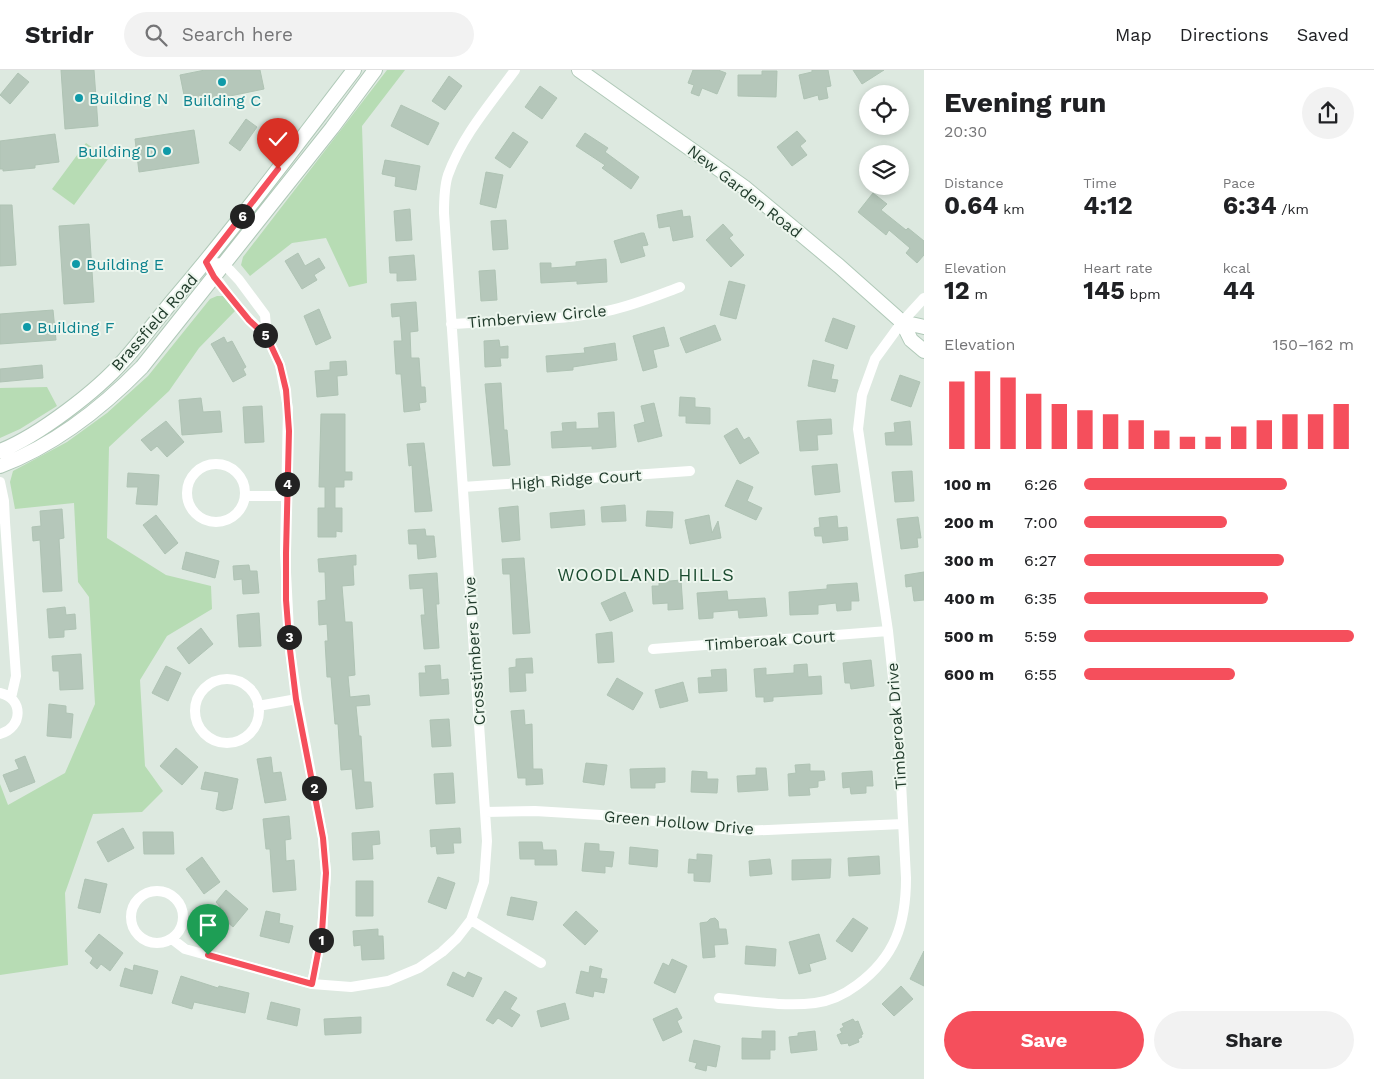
<!DOCTYPE html>
<meta charset="utf-8">
<style>
:root{--surface:#fff;--page:#f2f2f2;--text:#202124;--muted:#757577;--line:#e0e0e0;--accent:#f54f5c}
body{margin:0;font-family:"Work Sans",sans-serif;background:var(--page);color:var(--text);height:100vh;display:flex;flex-direction:column;font-size:19px;white-space:nowrap}
*{box-sizing:border-box;margin:0}
p{font-size:16px;color:var(--muted)}
.icon{flex:none;width:28px;height:28px;fill:none;stroke:currentColor;stroke-width:2;stroke-linecap:round;stroke-linejoin:round}
.map{position:relative;flex:1;overflow:hidden}
.drawer{display:flex;flex-direction:column;background:var(--surface);width:450px}
.drawer>*{flex:none}
.fabs{position:absolute;left:859px;top:15px;display:grid;gap:10px}
.fabs a{display:grid;place-items:center;width:50px;height:50px;border-radius:50%;background:var(--surface);box-shadow:0 2px 8px #0003;font-size:25px}
.pin{position:absolute;display:grid;place-items:center;width:42px;height:42px;color:#fff;margin:-51px -21px;border-radius:50% 50% 50% 0;rotate:-45deg;box-shadow:0 0 5px #0007}
.pin .icon{rotate:45deg}
.km{position:absolute;width:25px;height:25px;margin:-12px;border-radius:50%;background:#222;color:#fff;font-size:14px;line-height:25px;text-align:center}
.round{display:grid;place-items:center;flex:none;width:52px;height:52px;border-radius:26px;background:var(--page)}
.headline{display:flex;align-items:center;justify-content:space-between;height:85px;padding:0 20px}
h1{font-size:28px;font-weight:700;line-height:38px}
.stats{display:grid;grid-template-columns:repeat(3,1fr);gap:8px;height:85px;padding:5px 20px}
.stats div{display:grid;align-content:center}
.stats b{font-size:25px;font-weight:700}
.stats small{font-size:14px;font-weight:400}
.stats p{font-size:14px}
.chart{height:140px;padding:10px 20px}
.chart p{display:flex;justify-content:space-between}
.chart svg{width:100%;height:90px;margin-top:5px;stroke:var(--accent);stroke-width:6}
.action{display:flex;gap:10px;margin-top:auto;padding:10px 20px}
.action a{flex:1;height:58px;border-radius:30px;background:var(--accent);color:#fff;font-size:20px;font-weight:700;line-height:58px;text-align:center}
.action a+a{background:var(--page);color:var(--text)}
ul{padding:0 20px;list-style:none;font-size:16px}
li{display:grid;grid-template-columns:80px 60px 1fr;align-items:center;height:38px}
li i{height:12px;border-radius:6px;background:var(--accent)}
header{display:flex;align-items:center;gap:30px;box-sizing:border-box;height:70px;padding:0 25px;background:var(--surface);border-bottom:1px solid var(--line)}
header strong{font-size:24px}
nav{display:flex;gap:28px;margin-inline-start:auto;font-size:18px}
.search{width:350px;height:45px;background:var(--page);display:flex;align-items:center;gap:12px;box-sizing:border-box;padding:0 18px;border-radius:28px;color:var(--muted);font-size:19px}
main{display:flex;flex:1;min-height:0}
.map>svg:first-child{display:block}
.green{fill:#b7dcb4}
.building{fill:#b5c7ba;stroke:#afc3b4}
.lines{fill:none;stroke-linecap:round;stroke-linejoin:round}
.secondary-casing{stroke:#b0c9b8;stroke-width:16}
.street{stroke:#fff;stroke-width:10}
.secondary{stroke:#fff;stroke-width:14}
.route-casing{stroke:#fff;stroke-width:10}
.route{stroke:#f54f5c;stroke-width:6}
.culture-dot{fill:#0f9aa8;stroke:#edf6ee;stroke-width:2}
.labels{text-anchor:middle;stroke-width:4;stroke-linejoin:round;paint-order:stroke}
.culture-label{font-size:16px;fill:#0d838f;stroke:#edf6ee;text-anchor:start}
.street-label{font-size:16px;fill:#1e3929;stroke:#edf6ee}
.neighbourhood-label{font-size:18px;letter-spacing:1px;fill:#1a4b2f;stroke:#edf6ee}
</style>
<header>
<strong>Stridr</strong>
<div class="search"><svg class="icon" aria-label="search" viewBox="0 0 24 24"><circle cx="10" cy="10" r="6"/><path d="M15 15l6 6"/></svg>Search here</div>
<nav><a>Map</a><a>Directions</a><a>Saved</a></nav>
</header>
<main>
<div class="map">
<svg width="924" height="1009" viewBox="0 0 924 1009">
<rect width="100%" height="100%" fill="#dde9e0"/>
<path class="green" d="M387,0H405L362,56L367,213L349,217L326,168L292,173L250,206L241,195L243,187Z
M86,73L108,89L74,135L52,119Z
M217,226H224L235,241L199,278L169,321L109,377L107,468L166,505L211,516L212,539L167,566L140,610L145,696L163,721L142,742L93,744L65,823L68,895L0,905V714L8,735L65,703L95,634L89,527L78,512L74,433L15,439L10,412L13,401L67,372L107,343L148,306L210,229Z
M47,317L57,336L20,359L0,368V318Z"/>
<path class="building" d="M61,0H94L98,56L65,59Z
M205,0H260L264,19L186,35L180,5Z
M693,0H718L726,3L717,24L702,18L699,26L691,23L694,15L688,13Z
M812,0H828L831,16L826,17L828,28L819,30L818,25L804,29L799,5L812,2Z
M853,0H884L862,14Z
M762,1H777L776,27L738,26V5H762Z
M18,3L29,12L10,34L0,25Z
M449,6L462,16L445,40L432,31Z
M540,16L557,28L542,49L525,37Z
M401,35L439,53L428,75L391,56Z
M246,49L257,57L240,81L229,73Z
M194,60L199,93L139,102L135,69Z
M797,61L806,71L800,76L807,85L792,96L777,77Z
M513,62L528,72L510,98L495,88Z
M585,63L608,78L605,82L639,107L631,119L602,98L605,95L576,76Z
M55,64L59,92L35,95V98L3,101V99H0V71Z
M385,90L420,96L416,120L395,116L396,107L382,104Z
M486,102L503,105L496,138L480,134Z
M873,123L887,134L881,140L906,160L908,158L924,171V185L917,193L906,183L910,178L889,160L886,165L858,142Z
M0,135H12L16,195L0,196Z
M410,139L412,170L396,171L394,141Z
M682,140L683,147L690,146L693,167L673,171L670,156L659,158L657,145Z
M506,150L508,179L493,180L491,151Z
M89,154L94,232L64,234L59,156Z
M723,154L733,165L729,168L744,185L731,197L706,170Z
M641,163H644L648,175L642,176L645,186L621,193L614,171Z
M298,183L305,196L319,188L325,198L314,205L317,210L302,219L285,191Z
M414,185L416,210L397,211V203H390L389,187Z
M606,189L607,212L577,214V211L541,213L540,193H551V198L576,196V192Z
M495,200L497,230L481,231L479,201Z
M729,211L745,215L736,249L720,245Z
M416,232L418,261L410,262L411,288H419L421,317H425L426,332L419,333L420,340L404,342L401,304H396L394,271H402L400,246L392,247L391,234Z
M319,239L331,268L316,275L304,246Z
M53,240L56,270L0,274V244Z
M833,248L855,256L847,279L825,271Z
M715,255L721,270L686,283L680,268Z
M664,257L669,276L653,280L657,297L643,301L633,266Z
M224,267L227,273L232,271L246,297L243,299L246,305L233,312L211,274Z
M499,270L500,277L508,276V288H500L501,296L485,297L484,271Z
M615,273L617,290L573,297V300L547,302L546,286L585,283L584,278Z
M813,290L834,295L831,309L838,310L835,322L808,316Z
M346,291L347,305L337,306L338,325L317,327L315,301L330,300V292Z
M42,295L43,308L0,312V299Z
M900,305L920,312L911,337L891,330Z
M501,313L504,360H507L510,395L493,396L485,314Z
M680,327L695,328V337L710,338V354L686,353V346H679Z
M201,328L203,342L220,341L222,362L182,365L179,330Z
M654,333L662,366L638,372L634,355L645,352L641,336Z
M262,336L264,372L245,373L243,337Z
M614,342L616,377L592,379V376L552,378L551,362L563,361L562,353L576,352V359L599,358L598,343Z
M321,344H345V402H352V410H344V417H335V438H342V462L336,461V467H318V438H325V417H319Z
M831,349L832,364L817,365L818,380L800,381L797,351Z
M166,351L184,372L167,387L157,376L151,381L141,370Z
M910,351L912,375H886L885,363L895,362L894,353Z
M737,358L744,370L749,367L759,383L740,394L724,366Z
M424,373L432,441L415,442L412,395L409,396L407,374Z
M837,394L840,422L815,425L812,396Z
M912,401L914,431L895,432L892,402Z
M128,403L159,405L157,435L136,434L138,417H127Z
M737,410L753,417L747,431L762,438L756,450L725,436Z
M625,435L626,451L602,452L601,437Z
M518,436L520,470L502,472L499,438Z
M62,439L64,468L59,469L62,521L43,522L40,470L33,471L32,457L41,456L40,441Z
M584,440L585,455L551,458L550,443Z
M647,441L673,442L672,458L646,456Z
M156,445L178,473L165,484L143,455Z
M709,445L712,463L718,451L721,468L690,474L685,450Z
M837,446L838,458L847,457L848,470L823,473L822,466H815L814,458L820,457L819,448Z
M918,447L921,468H917L918,477L901,479L897,449Z
M425,459L426,466H434L436,487L418,489L417,474H409L408,460Z
M186,482L219,491L215,508L182,499Z
M356,485V495H353L354,515L342,516L345,552H352L355,605L348,606L350,627L369,625L370,635L356,636L359,666H361L364,712H371L373,737L356,739L352,699L341,700L338,654H335L331,607H327L325,571H328L327,554L319,555L318,531L326,530L325,502H319L318,489Z
M524,488L530,563L513,564L510,504H503L502,489Z
M249,495L250,501H257L259,523L243,524L242,509L234,510L233,496Z
M924,502V530L914,531L912,516L906,517L905,505Z
M437,503L439,534H436L439,578L424,579L421,545H425L423,518L410,519L409,505Z
M681,510L683,539L668,540V533L653,534L652,516H659V512Z
M857,513L859,531H851V540L837,541L836,533L818,535V544L790,545L789,522L827,519V515Z
M727,521L728,530L765,528L767,546L739,548L738,540L713,542V548L699,549L697,523Z
M625,522L633,541L610,551L601,533Z
M65,537L66,545L75,544L76,559L64,560V567L49,568L47,539Z
M259,543L261,576L239,577L237,545Z
M201,558L213,574L189,594L177,578Z
M612,562L614,592L598,593L596,564Z
M81,584L83,619L60,620L59,601H53L52,586Z
M532,588L533,603H525L526,621L510,622L509,598L516,597V589Z
M871,590L874,616L851,619L850,613H845L843,593Z
M807,594L808,607L821,606L822,624L773,627V631L764,632V627H756L754,599L766,598V605L794,603V595Z
M440,595L441,610L448,609L449,624L420,626L419,603H426L425,596Z
M166,596L181,603L168,631L152,623Z
M726,599L727,621L699,623L698,608L712,607L711,600Z
M617,608L643,623L633,640L607,625Z
M683,612L688,631L660,638L655,620Z
M49,634L66,636V643L73,644L71,668L47,666Z
M524,640L525,655L532,654L533,699H542L543,714L526,715V708H518L511,641Z
M449,649L451,676L432,677L430,650Z
M176,678L198,697L182,715L160,696Z
M25,686L35,712L10,722L3,705L19,699L15,690Z
M271,687L273,703L281,702L286,730L265,733L257,689Z
M586,693L607,695L604,715L583,712Z
M810,694V701H824L825,710L818,711V717L809,718L810,725L789,726L788,704L796,703L795,695Z
M665,698V712L655,713V718H631L630,699Z
M756,698H766L768,720L738,722L737,706L756,705Z
M692,701L707,702V709H718L717,723L691,722Z
M872,701L873,716H866V723L851,724L850,717L843,718L842,703Z
M205,702L238,709L232,739L223,741L216,739L219,722L201,719Z
M453,703L455,733L436,734L434,704Z
M289,746L291,769L285,770L286,791L294,790L296,820L273,822L270,779H266L263,749Z
M123,758L134,778L108,792L97,772Z
M460,758L461,773H453L454,783L437,784L436,776L431,777L430,760Z
M379,761L380,774L372,775L373,789L353,790L352,763Z
M143,762H173L174,784H144Z
M519,772H542L543,780H556L557,795H535V789H520Z
M585,773L599,774V781L614,782L612,797L605,796V803L582,801Z
M630,777L658,780L657,797L629,794Z
M697,784L712,785L710,812L694,811V803H688L689,789L697,790Z
M879,786L880,804L849,806L848,788Z
M202,787L220,812L204,824L186,799Z
M770,789L772,804L750,806L749,791Z
M831,789L830,808L792,810V790Z
M438,807L455,813L446,839L428,832Z
M85,809L107,814L100,843L78,838Z
M356,811H373V846H356Z
M226,820L248,839L233,857L217,843L221,838L216,832Z
M511,827L537,832L533,850L507,845Z
M266,841L280,844L279,853L293,856L289,873L260,866Z
M576,841L598,861L585,875L563,855Z
M715,848L718,851L719,859H726L728,874L714,875L715,887L703,888L700,853L707,852L710,849Z
M853,848L868,858L852,882L836,871Z
M378,859V866H383L384,889L362,890L361,875L354,876L353,861Z
M99,864L123,883L110,901L101,894L97,899L90,893L93,888L85,881Z
M819,864L826,889L809,894L811,901L799,904L789,872Z
M746,876L776,879L775,896L745,894Z
M924,881V916L910,909Z
M672,889L687,896L675,923L654,913L663,893L669,896Z
M134,895L158,901L152,924L120,916L125,898L133,901Z
M590,896L602,899L600,908L607,909L604,923L594,921L593,927L576,923L581,901L589,903Z
M453,902L465,908L468,902L482,908L473,927L447,915Z
M181,906L218,918L219,916L249,923L245,943L194,932L192,939L172,933Z
M901,916L913,929L894,946L882,934Z
M505,921L517,928L510,939L520,945L512,957L498,948L493,954L486,950Z
M271,932L300,939L297,956L267,949Z
M565,933L569,949L541,957L537,941Z
M677,938L682,948L677,951L682,962L663,971L653,949Z
M361,947V963L325,965L324,949Z
M853,949L855,952L858,951L863,964L861,965L862,967L858,969L859,972L849,976L848,973L841,974L837,965L842,963L840,959L844,957L842,954Z
M762,961H775V980H770V989H742V968L762,969Z
M815,961L817,980L791,983L789,967L798,966V963Z
M694,970L720,976L716,997L707,995L706,1001L695,998L697,993L689,991Z"/>
<g class="lines">
<g class="secondary-casing">
<path id="secondary" d="M579,0L744,117L839,196L902,252L911,270L924,281
M902,252L924,257
M0,381C38,366 97,321 124,290C142,270 157,249 174,229C237,155 295,77 354,0
M0,396C55,375 101,339 142,297L332,58L375,0"/>
</g>
<path class="street" d="M206,192L224,194L239,210L265,245L267,267C244,245 222,219 206,192Z
M451,254C503,251 557,251 607,241C632,236 656,226 680,217
M267,267L280,295L288,338L285,483L290,580L297,629L323,768L326,803L322,862L312,914
M187 423a29 29 0 1 1 58 0a29 29 0 1 1-58 0Z
M0,412L4,431L5,452L0,444
M463,417L690,401
M245,426H287
M5,452L16,606L11,628
M653,579L888,561
M195 641a32 32 0 1 1 64 0a32 32 0 1 1-64 0Z
M0,623C24,628 23,658 0,664
M258,636L297,629
M485,742L535,741L601,745L742,761L903,754
M131 847a26 26 0 1 1 52 0a26 26 0 1 1-52 0Z
M471,850L541,893
M172,869L185,879L312,914L351,917L388,911L419,898L442,882L457,868L471,850L484,812L487,771L444,143C444,131 444,117 448,105C462,66 491,33 515,0
M719,928C751,931 784,937 815,933C831,931 845,924 857,915C895,887 906,854 906,808L898,655L888,561L858,359L862,325L875,289L902,252L924,228"/>
<use href="#secondary" class="secondary"/>
</g>
<g class="lines">
<g class="route-casing">
<path id="route" d="M208,885L312,914L322,862L326,803L323,768L296,629L290,580L286,530V483L289,361L286,320L280,295L267,267L249,250L214,207L206,192L278,99"/>
</g>
<use href="#route" class="route"/>
</g>
<g class="culture-dot">
<circle cx="222" cy="12" r="5"/>
<circle cx="79" cy="28" r="5"/>
<circle cx="167" cy="81" r="5"/>
<circle cx="76" cy="194" r="5"/>
<circle cx="27" cy="257" r="5"/>
</g>
<g class="labels">
<g class="culture-label">
<text x="89" y="34">Building N</text>
<text x="222" y="36" text-anchor="middle">Building C</text>
<text x="157" y="87" text-anchor="end">Building D</text>
<text x="86" y="200">Building E</text>
<text x="37" y="263">Building F</text>
</g>
<g class="street-label">
<text transform="translate(745 121) rotate(38)" y="6">New Garden Road</text>
<text transform="translate(537 246) rotate(-5)" y="6">Timberview Circle</text>
<text transform="translate(154 252) rotate(-49)" y="6">Brassfield Road</text>
<text transform="translate(576 409) rotate(-4)" y="6">High Ridge Court</text>
<text transform="translate(770 570) rotate(-4)" y="6">Timberoak Court</text>
<text transform="translate(474 581) rotate(-94)" y="6">Crosstimbers Drive</text>
<text transform="translate(896 656) rotate(-94)" y="6">Timberoak Drive</text>
<text transform="translate(679 752) rotate(5)" y="6">Green Hollow Drive</text>
</g>
<g class="neighbourhood-label">
<text x="646" y="511">WOODLAND HILLS</text>
</g>
</g>
</svg>
<div class="fabs">
<a><svg class="icon" aria-label="locate" viewBox="0 0 24 24"><circle cx="12" cy="12" r="6"/><path d="M12 2v4M12 18v4M2 12h4M18 12h4"/></svg></a>
<a><svg class="icon" aria-label="layers" viewBox="0 0 24 24"><path d="M12 4l9 5-9 5-9-5zM3 14l9 5 9-5"/></svg></a>
</div>
<div class="pin" style="left:208px;top:885px;background:#1e9e55"><svg class="icon" aria-label="arrive" viewBox="0 0 24 24"><path d="M6 21V4h12l-3 4 3 4H6"/></svg></div>
<div class="pin" style="left:278px;top:99px;background:#d93025"><svg class="icon" aria-label="check" viewBox="0 0 24 24"><path d="M5 12l5 5 9-10"/></svg></div>
<b class="km" style="left:321px;top:870px">1</b>
<b class="km" style="left:314px;top:718px">2</b>
<b class="km" style="left:289px;top:567px">3</b>
<b class="km" style="left:287px;top:414px">4</b>
<b class="km" style="left:265px;top:265px">5</b>
<b class="km" style="left:242px;top:146px">6</b>
</div>
<section class="drawer">
<div class="headline"><div><h1>Evening run</h1><p>20:30</p></div><a class="round"><svg class="icon" aria-label="share" viewBox="0 0 24 24"><path d="M12 15V3M7 8l5-5 5 5M5 13v7h14v-7"/></svg></a></div>
<div class="stats">
<div><p>Distance</p><b>0.64<small> km</small></b></div>
<div><p>Time</p><b>4:12</b></div>
<div><p>Pace</p><b>6:34<small> /km</small></b></div>
</div>
<div class="stats">
<div><p>Elevation</p><b>12<small> m</small></b></div>
<div><p>Heart rate</p><b>145<small> bpm</small></b></div>
<div><p>kcal</p><b>44</b></div>
</div>
<div class="chart"><p><span>Elevation</span>150–162 m</p>
<svg viewBox="0 0 160 44" preserveAspectRatio="none"><path d="M5 44V11M15 44V6M25 44V9M35 44V17M45 44V22M55 44V25M65 44V27M75 44V30M85 44V35M95 44V38M105 44V38M115 44V33M125 44V30M135 44V27M145 44V27M155 44V22"/></svg>
</div>
<ul>
<li><b>100 m</b>6:26<i style="width:75%"></i></li>
<li><b>200 m</b>7:00<i style="width:53%"></i></li>
<li><b>300 m</b>6:27<i style="width:74%"></i></li>
<li><b>400 m</b>6:35<i style="width:68%"></i></li>
<li><b>500 m</b>5:59<i style="width:100%"></i></li>
<li><b>600 m</b>6:55<i style="width:56%"></i></li>
</ul>
<div class="action"><a>Save</a><a>Share</a></div>
</section>
</main>
